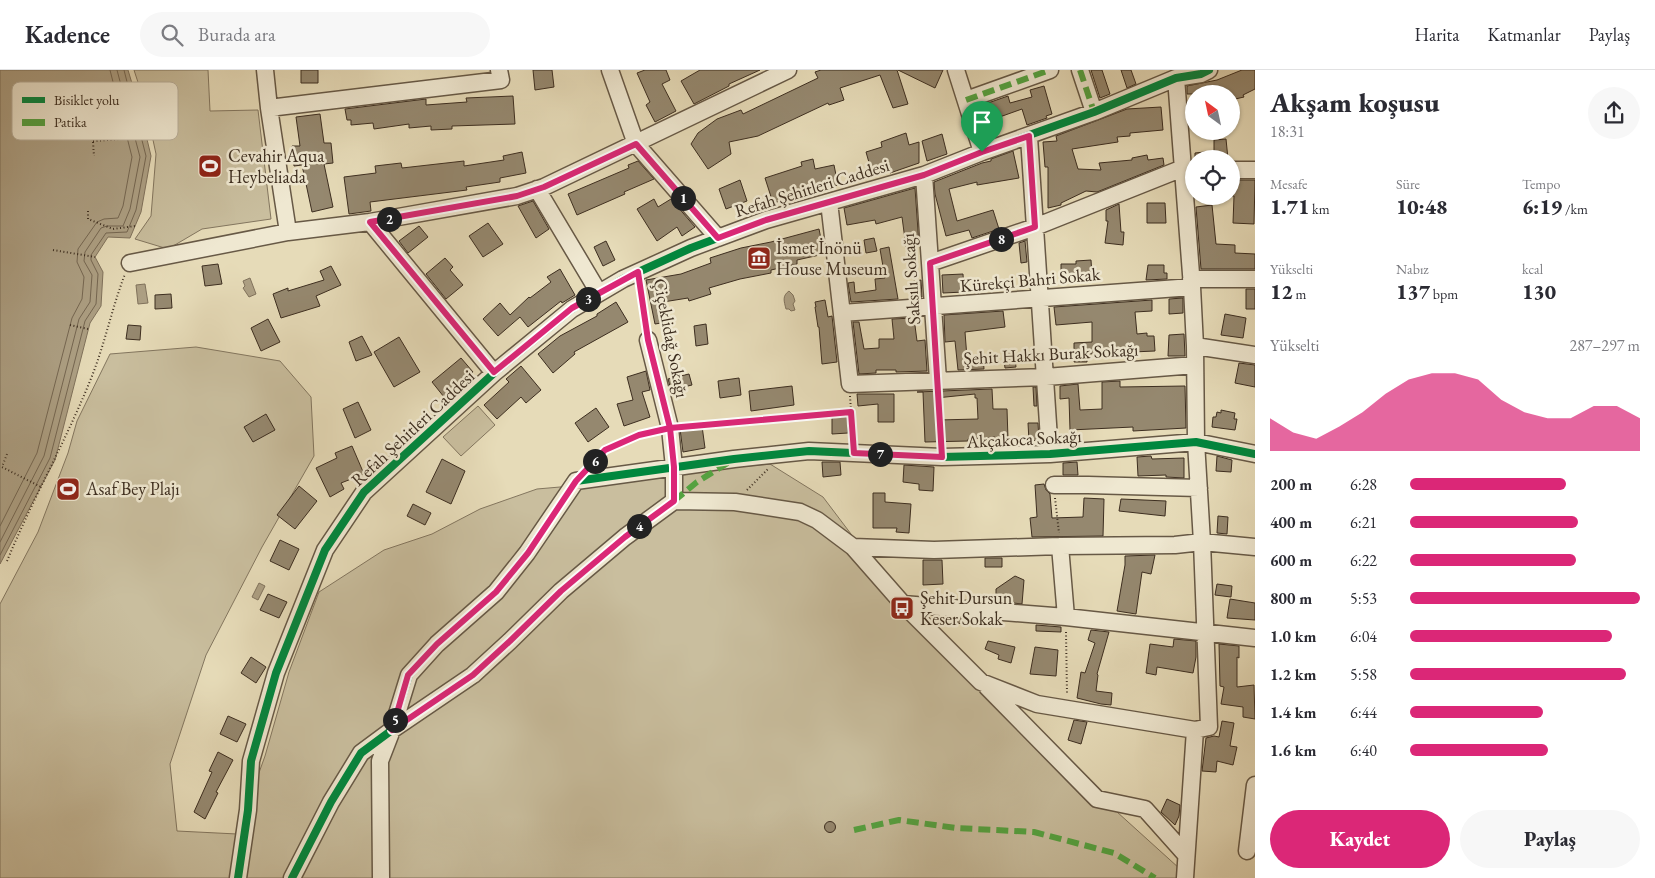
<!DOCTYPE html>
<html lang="tr">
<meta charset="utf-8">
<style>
:root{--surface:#fff;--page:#f7f7f7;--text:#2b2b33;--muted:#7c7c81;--line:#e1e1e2;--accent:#db2777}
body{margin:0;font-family:"EB Garamond",serif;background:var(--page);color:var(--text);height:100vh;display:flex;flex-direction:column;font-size:19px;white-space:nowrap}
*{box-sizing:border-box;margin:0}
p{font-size:16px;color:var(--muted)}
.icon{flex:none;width:28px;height:28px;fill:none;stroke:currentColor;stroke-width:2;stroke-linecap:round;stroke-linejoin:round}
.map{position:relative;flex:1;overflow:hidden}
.drawer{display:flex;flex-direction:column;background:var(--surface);width:400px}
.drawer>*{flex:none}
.needle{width:32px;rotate:327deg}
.controls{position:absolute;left:1185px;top:15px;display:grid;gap:10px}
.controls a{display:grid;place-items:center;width:55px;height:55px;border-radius:50%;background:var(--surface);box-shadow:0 1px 4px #0004;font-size:25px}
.pin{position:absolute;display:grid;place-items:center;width:42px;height:42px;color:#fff;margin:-51px -21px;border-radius:50% 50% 50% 0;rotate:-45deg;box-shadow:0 0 5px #0007}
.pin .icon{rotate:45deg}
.km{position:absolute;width:25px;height:25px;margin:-12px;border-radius:50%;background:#222;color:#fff;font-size:14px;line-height:25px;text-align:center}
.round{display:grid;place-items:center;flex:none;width:52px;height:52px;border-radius:26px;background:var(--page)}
.headline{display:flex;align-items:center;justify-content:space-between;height:85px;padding:0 15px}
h1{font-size:28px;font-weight:800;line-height:38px}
.metrics{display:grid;grid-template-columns:repeat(3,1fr);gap:8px;height:85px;padding:5px 15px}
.metrics div{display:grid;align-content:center}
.metrics b{font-size:21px;font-weight:800}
.metrics small{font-size:14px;font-weight:400}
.metrics p{font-size:14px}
.chart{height:140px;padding:10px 15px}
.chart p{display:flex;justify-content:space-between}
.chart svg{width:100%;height:90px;margin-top:5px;fill:var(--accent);opacity:.7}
.action{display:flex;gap:10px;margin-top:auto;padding:10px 15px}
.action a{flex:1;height:58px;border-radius:30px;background:var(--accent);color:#fff;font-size:20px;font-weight:800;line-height:58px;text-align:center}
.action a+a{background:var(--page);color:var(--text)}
ul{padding:0 15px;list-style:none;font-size:16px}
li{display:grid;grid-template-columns:80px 60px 1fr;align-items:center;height:38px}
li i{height:12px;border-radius:6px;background:var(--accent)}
header{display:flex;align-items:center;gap:30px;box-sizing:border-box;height:70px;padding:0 25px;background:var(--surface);border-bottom:1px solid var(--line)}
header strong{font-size:24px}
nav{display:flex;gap:28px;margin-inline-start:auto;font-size:18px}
.search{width:350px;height:45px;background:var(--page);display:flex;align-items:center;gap:12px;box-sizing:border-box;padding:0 18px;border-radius:28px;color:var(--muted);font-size:19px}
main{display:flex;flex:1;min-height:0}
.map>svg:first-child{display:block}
.green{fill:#c9be9e;stroke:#83765f}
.water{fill:#ada084;stroke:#80725c}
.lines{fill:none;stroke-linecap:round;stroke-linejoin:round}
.shore{stroke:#756752;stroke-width:1}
.building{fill:#95886f;stroke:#3d2e20;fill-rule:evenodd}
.minor-casing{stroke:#675946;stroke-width:19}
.path{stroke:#3d2e20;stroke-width:2;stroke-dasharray:1 2.5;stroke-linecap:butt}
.minor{stroke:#efe8d1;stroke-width:16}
.quiet{stroke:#54a441;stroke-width:6;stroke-dasharray:12 6;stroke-linecap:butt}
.cycleway-casing{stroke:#efe8d1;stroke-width:11}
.cycleway{stroke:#00873e;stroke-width:8}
.route-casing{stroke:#fff;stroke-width:10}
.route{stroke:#db2777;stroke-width:6}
.labels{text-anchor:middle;stroke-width:5;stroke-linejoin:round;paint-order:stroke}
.poi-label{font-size:18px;fill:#3d2e20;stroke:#efe8d1;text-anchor:start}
.street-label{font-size:18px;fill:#3d2e20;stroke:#efe8d1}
.key{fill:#efe8d1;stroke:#bab09c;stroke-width:1}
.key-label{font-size:14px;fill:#3d2e20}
</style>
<header>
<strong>Kadence</strong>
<div class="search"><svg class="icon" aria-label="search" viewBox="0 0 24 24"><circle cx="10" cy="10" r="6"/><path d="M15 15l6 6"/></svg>Burada ara</div>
<nav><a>Harita</a><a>Katmanlar</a><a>Paylaş</a></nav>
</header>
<main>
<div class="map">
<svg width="1255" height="808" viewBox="0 0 1255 808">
<rect width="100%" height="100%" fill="#e6dbb8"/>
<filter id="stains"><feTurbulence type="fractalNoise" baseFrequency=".004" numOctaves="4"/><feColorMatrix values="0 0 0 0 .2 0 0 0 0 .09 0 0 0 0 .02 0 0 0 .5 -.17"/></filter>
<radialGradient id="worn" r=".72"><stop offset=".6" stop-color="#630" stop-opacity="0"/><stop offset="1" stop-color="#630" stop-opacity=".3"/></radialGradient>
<path class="green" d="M134,0H208L210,41L258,40L271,149L202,159L168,179L135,169L151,146L156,84L146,37Z
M196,277L280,291L311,327L314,386L262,477L206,585L170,694L177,761L237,764L265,686L289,602L319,522L384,480L432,464L480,439L537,419L583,415L648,405L770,394L823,427L879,501L974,593L1085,713L1190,808H0V534L38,462L68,383L77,351L110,284Z
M478,336L495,355L461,386L443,367Z"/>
<path class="water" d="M0,0H128L140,40L151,86L141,142L130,168L108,167L95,187L103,202L101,236L90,253L55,390L0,494Z
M250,208L256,224L249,227L243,218L245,216L243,211Z
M145,214L148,233L138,234L136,215Z
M789,221L793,225L795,231L793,234L795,240L791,241L789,239H786C784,231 782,226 789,221Z
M259,513L265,516L258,530L252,527Z"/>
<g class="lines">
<path class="shore" d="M0,456L37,383L72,248L82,229L84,207L77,192L78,179L97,152L104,149L118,148L123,136L132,87L110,0
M0,472L44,386L79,249L90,232L92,205L84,191L85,182L101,158L107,156H123L130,139L140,87L117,0
M0,485L50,388L85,251L96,234L98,204L91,190V185L106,163L127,162L136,140L146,86L124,0"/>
</g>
<path class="building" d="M301,0H318V13H301Z
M533,0H552L554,17L535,20Z
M645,0H666L670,10L662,14L676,41L655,52L646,35L650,32L637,3Z
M700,0H760L729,14V16L694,34L681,11Z
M821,0H897L908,34L893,38L880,5L840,18L844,30L829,35L828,33L758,66L729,72L731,84L708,99L691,74L698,63L717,49L741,40L743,44L818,8L815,2Z
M898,0H943L935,18Z
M1091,0H1102L1110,24L1100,28Z
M1121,0H1131L1136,14L1127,18Z
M1242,0H1255V19L1243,25L1244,27L1231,30V24H1187V16L1217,10Z
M1044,16L1052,44L1046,46L1047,48L1027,55L1022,39L994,49L988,33L1008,26L1010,33L1032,27L1030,20Z
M513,26L515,54L452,56V59L431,60V56L409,58V54L374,59L373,53L351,55V50H347L345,39L426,29V35L467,32L466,28Z
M1161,37L1163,60L1130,63V66L1117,67L1118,72L1072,79L1078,99L1101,100L1099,93L1132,90V88L1147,85L1148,90L1163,88L1164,95L1097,122L1086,121L1061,133V135L1048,138V97H1045L1043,72L1057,71L1056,66L1127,39Z
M320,44L324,73H331L333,93L324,94L333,137L312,142L302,95L294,96L292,76H300L296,47Z
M906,63L909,75L919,72V93L890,103L889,97L872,103L866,82L882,77L881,72Z
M942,64L947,84L927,91L922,71Z
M1226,69L1228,89H1195V83L1214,81V70Z
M1013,81L1019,108L977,115V112L949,119L957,151L993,140L999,159L972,168L969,160L946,166L935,124L934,112L982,93L991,91V89Z
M522,82L526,103L500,108V112L466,117L467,120L370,132L371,141L349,144L344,107L376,103L375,96L401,93L402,98L464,91V96L504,90L503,86Z
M813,89L815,99L834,95L838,115L773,133L765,108L802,96L801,92Z
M638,91L654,109L624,122L625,124L577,145L568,124L629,98L628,95Z
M740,110L747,131L726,139L719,119Z
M1232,110H1255L1254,154L1233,153L1234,126H1231Z
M915,118L919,175L906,177L902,147L876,154L875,150L847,155L844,138Z
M654,129L658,137L671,129L695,157L682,166L677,157L657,171L637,139Z
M533,131L549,159L536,168L518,136Z
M1147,133H1165L1166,153H1147Z
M1119,134L1121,162H1124L1123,175L1105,173L1108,151H1106V140Z
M1212,135L1216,174L1235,175V183L1255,184V199H1201L1196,137Z
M488,153L503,174L483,187L469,166Z
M419,156L428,167L408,183L399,171Z
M819,159L824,184L797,190V194L771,200V203L740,209L709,218L711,224L689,231L688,228L663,232L667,252L655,254L646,210L681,204L711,193L710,188L741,178L771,172Z
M874,168L877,181L866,183L864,170Z
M606,171L615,190L603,196L594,177Z
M1025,171L1027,192L1021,193L1019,173Z
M889,177L898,229L851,232L848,213L854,212L855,223L876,220L875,209L885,208L880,179Z
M445,188L453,197L450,200L463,215L446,229L426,204Z
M1091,190L1092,206L1073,207V211H1061V194H1076V191Z
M218,194L222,214L205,216L202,196Z
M1148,195H1164V203H1167V209L1146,210Z
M331,196L341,215L316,226L320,236L281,248L273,224L288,218V221L324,210L320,201Z
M560,199L575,225L562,233L561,231L528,257L520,247L498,266L483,249L500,233L510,245L529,227L530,228L551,212L547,207Z
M963,204L964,222L943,223L942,205Z
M921,210L922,227L912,228L910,212Z
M1246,219H1255V239H1246Z
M171,224L172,238L155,239V225Z
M1183,228V243L1169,244V229Z
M825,230L828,247L832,246L837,292L822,294L819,257H818L815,237H816L815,232Z
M1152,230V241L1135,242L1137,264L1147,263V266H1154L1155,281L1087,284V292H1074V273L1092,272V252L1056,255L1054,237Z
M616,232L628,252L574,282L575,284L553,303L538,284L560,266L597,246V244Z
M1003,241L1005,257L965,262L967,288L983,286L984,299L958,300L955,271L945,272L944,245Z
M1225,244L1246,248L1243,268L1221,265Z
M914,248L917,271L925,270L927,301L896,302V300H876V303L859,304L853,252H859L864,279L879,278V269H894L892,249Z
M268,249L280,272L261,281L251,258Z
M706,254L708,274L696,276L694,256Z
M128,255L141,256L140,270L126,269Z
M1184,264L1185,286H1168L1169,265Z
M362,266L372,285L356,291L349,272Z
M399,267L420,302L394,317L374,282Z
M1014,280L1016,297L1005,298L1003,282Z
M461,288L473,302L444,327L432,312Z
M1239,293L1255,295V317L1235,313Z
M521,296L541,320L526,333L521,327L497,349L484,335L509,312L506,309Z
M646,301L650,320L642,322L650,347L624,356L617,334L633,330L627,307Z
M689,304L692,315L671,320L668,309Z
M739,308L741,325L720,328L718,311Z
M1120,311V317L1185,316L1186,358L1133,361V357L1070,360L1069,328L1060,329V316L1078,314L1080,340L1102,339V312Z
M792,316L794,335L751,341L749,321Z
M1033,317H1036L1037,336H1034Z
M992,319L993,339H1007L1008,369H995V367L968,369V371L925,372L923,322H917ZM975,324V328H977L978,349L938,350L936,328Z
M857,324H894V352H878V334L858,336Z
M358,332L371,360L355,368L343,339Z
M596,338L609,357L588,372L575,353Z
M1221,340L1235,343L1234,349H1237L1235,360L1212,357L1213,347H1216L1217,342L1221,343Z
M266,344L275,360L253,372L244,357Z
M847,346L848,363L832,364V348Z
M1028,353H1038L1039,370L1029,371Z
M702,356L705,378L683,382L680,359Z
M352,376L364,404L341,413L344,419L330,427L316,398L337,388L335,383Z
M1151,386L1152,389L1184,388V408L1166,407V405L1138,406L1137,387Z
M1217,386L1232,390L1231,402L1216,401Z
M442,389L465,401L451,434L426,422Z
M822,392H840L841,405L823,407Z
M1077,392L1078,405H1063V393Z
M904,395L934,397L933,421L919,420V414L903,412Z
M1044,414L1046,420L1050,424L1052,448L1083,447L1084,428L1104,429L1103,466L1032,467L1030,448L1037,447L1035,415Z
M299,416L317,431L295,459L277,445Z
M873,423H885V432L911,434L909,463L896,462L897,458H873Z
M1121,429L1166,431L1165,446L1119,441Z
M413,434L431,443L425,455L407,446Z
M1218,446L1228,447L1227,464L1217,463Z
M280,470L299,479L289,500L270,491Z
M1155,485L1151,504L1142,502L1136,544L1117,541L1125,495V486Z
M985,488H1002V497H985Z
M923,490H942L943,514L923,515Z
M1015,506L1024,510L1022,534L996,531V519Z
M1217,514L1232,516L1231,527L1215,525Z
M268,524L287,532L279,548L260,540Z
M1230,529L1255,533V550L1227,548Z
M958,548L976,550L975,556L957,553Z
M1036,555L1061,557V562L1036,561Z
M1091,560L1109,562L1097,604L1098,605L1096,621L1112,623L1111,635L1101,634L1077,628L1081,602L1085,603L1095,573L1088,570Z
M1174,569L1196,571V587L1193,603L1157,597L1156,605L1146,603L1150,574L1173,577Z
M988,571L1015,577L1011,593L998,589L999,585L985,579Z
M1219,574L1239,576V588L1237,587V617L1254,615L1255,649L1243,647V637L1221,634L1224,617L1220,616Z
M1035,577L1058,580L1056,606L1030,604Z
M251,587L266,597L256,613L241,603Z
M228,646L246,654L237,672L220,664Z
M1074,650L1087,652L1081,674L1068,670Z
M1222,651L1234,653L1230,676L1237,677L1233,695L1217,691L1216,702L1202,701L1206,668L1214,666L1219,667Z
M218,682L233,690L216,722L218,723L205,749L194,742L212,702L209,701Z
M1167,729L1180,735L1179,746L1175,755L1161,742Z
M824.5 757a5.5 5.5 0 1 1 11 0a5.5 5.5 0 1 1-11 0Z"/>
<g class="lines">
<g class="minor-casing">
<path id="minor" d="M265,0L269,38L288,162L370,152L494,303
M610,0L636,74L718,168
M956,0L982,82
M1080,0L1094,42
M966,30L1050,0
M269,38L501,10L499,0
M1029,67L1050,384
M1231,100H1255
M924,105L938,310
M537,119L599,223
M829,132L850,314L1046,307L1195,295
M370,152L517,126L544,117L788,0
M130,193L288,162
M930,193L1035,157L1183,98L1193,99
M1191,209H1255
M842,243L1192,217
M648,270L670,358L674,397V431
M1195,276L1255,285
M1054,415H1088L1199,418
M1060,476L1066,547
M853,477L934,480L1060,476L1175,475L1202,472L1255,477
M903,534L1066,547L1255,568
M987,617L1097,729L1145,739L1186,785
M1247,781L1255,715
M238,808L248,740L251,691L276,603L325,480L364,422L494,303L572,239L623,209L691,178L766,150L924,105L982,82L1094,42L1176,8L1201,4L1209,0
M292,808L331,732L361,683L392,660L409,605L437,574L496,522L527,483L576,411L734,389L809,381L942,387L1050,384L1196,372L1255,384
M381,808L380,691L392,660L473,605L510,571L561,521L625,467L674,431L735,432L800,442L817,450L853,477L903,534L981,612L1037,634L1195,660L1209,657L1202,472L1196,372L1195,276L1192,217L1176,8
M1185,808L1195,660"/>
</g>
<path class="path" d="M92,58L94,86
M93,71L147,67
M88,141V149L113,159L135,156
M53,180L95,187
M640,215L646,257
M70,255L88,259
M938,325L941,373
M850,326L853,369
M683,356L851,343
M7,384L2,397L41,417
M591,395L605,380L639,365L656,361
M747,420L768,399
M1055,428L1059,463
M7,491C33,428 67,369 92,306C105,273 112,238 125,204
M1066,562L1067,624"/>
<use href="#minor" class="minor"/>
<path class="quiet" d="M1080,0L1094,42
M966,30L1050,0
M674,431L697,412L729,392
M854,760L899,750L956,758L1034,762L1114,783L1155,808"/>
<g class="cycleway-casing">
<path id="cycleway" d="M238,808L248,740L251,691L276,603L325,480L364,422L494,303L572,239L623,209L691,178L766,150L924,105L982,82L1094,42L1176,8L1201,4L1209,0
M292,808L331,732L361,683L392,660L409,605L437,574L496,522L527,483L576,411L734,389L809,381L942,387L1050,384L1196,372L1255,384"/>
</g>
<use href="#cycleway" class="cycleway"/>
</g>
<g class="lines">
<g class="route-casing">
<path id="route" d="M982,82L924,105L766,150L718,168L636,74L544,117L517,126L370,152L494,302L572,238L638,202L648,270L670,358L674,397V431L625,467L561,521L510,571L473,605L392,660L408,605L437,574L496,522L528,483L576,411L605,380L639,365L670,358L851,342L854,383L942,387L930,193L1035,157L1029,66L982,82"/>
</g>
<use href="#route" class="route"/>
</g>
<defs>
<g id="stadium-square" transform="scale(1.25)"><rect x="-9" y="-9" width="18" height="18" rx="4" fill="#8f2418" stroke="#efe8d1"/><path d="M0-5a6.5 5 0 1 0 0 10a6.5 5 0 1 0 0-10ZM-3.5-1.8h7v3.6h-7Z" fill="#fff"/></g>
<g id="museum-square" transform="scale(1.25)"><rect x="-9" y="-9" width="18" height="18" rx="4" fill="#8f2418" stroke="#efe8d1"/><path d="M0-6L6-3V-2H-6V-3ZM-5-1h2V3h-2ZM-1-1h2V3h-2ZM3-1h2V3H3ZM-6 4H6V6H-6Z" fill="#fff"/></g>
<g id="bus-square" transform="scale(1.25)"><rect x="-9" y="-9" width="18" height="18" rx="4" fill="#8f2418" stroke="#efe8d1"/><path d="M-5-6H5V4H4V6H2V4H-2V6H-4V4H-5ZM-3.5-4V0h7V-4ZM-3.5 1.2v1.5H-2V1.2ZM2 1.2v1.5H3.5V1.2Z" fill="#fff"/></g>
</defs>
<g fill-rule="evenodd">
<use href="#stadium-square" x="210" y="96"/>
<use href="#museum-square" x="759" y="188"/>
<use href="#stadium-square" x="68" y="419"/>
<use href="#bus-square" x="902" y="538"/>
</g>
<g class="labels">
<g class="poi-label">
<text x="228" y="92">Cevahir Aqua<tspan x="228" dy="21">Heybeliada</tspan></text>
<text x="776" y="184">İsmet İnönü<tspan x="776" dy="21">House Museum</tspan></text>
<text x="86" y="425">Asaf Bey Plajı</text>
<text x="920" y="534">Şehit Dursun<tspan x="920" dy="21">Keser Sokak</tspan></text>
</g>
<g class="street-label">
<text transform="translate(812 118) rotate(-17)" y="6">Refah Şehitleri Caddesi</text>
<text transform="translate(911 209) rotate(-94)" y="6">Saksılı Sokağı</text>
<text transform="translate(1030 210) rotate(-5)" y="6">Kürekçi Bahri Sokak</text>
<text transform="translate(671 268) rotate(79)" y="6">Çiçeklidağ Sokağı</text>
<text transform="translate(1051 284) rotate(-3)" y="6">Şehit Hakkı Burak Sokağı</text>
<text transform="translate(413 358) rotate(-43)" y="6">Refah Şehitleri Caddesi</text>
<text transform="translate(1024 369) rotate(-3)" y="6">Akçakoca Sokağı</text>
</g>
</g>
<rect x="12" y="12" width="166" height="58" rx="8" class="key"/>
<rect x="22" y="27" width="23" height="6" fill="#00873e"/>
<rect x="22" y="49" width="23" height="7" fill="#54a441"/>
<g class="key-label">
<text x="54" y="35">Bisiklet yolu</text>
<text x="54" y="57">Patika</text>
</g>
<rect width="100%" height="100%" filter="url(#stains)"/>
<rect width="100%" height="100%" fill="url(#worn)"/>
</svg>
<div class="controls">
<a><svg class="needle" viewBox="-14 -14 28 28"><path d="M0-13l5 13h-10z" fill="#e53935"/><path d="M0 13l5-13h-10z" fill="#7c7c81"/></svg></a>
<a><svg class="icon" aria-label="locate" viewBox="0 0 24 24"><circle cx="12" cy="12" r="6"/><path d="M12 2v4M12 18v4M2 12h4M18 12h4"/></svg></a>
</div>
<div class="pin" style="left:982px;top:82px;background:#1e9e55"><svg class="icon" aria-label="arrive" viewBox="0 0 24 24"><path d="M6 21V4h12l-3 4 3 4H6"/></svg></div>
<b class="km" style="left:683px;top:128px">1</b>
<b class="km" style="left:389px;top:149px">2</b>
<b class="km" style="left:588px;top:229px">3</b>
<b class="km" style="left:639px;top:456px">4</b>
<b class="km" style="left:395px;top:650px">5</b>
<b class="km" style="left:595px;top:391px">6</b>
<b class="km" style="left:880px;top:384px">7</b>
<b class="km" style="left:1001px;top:169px">8</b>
</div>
<section class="drawer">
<div class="headline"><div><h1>Akşam koşusu</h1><p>18:31</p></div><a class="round"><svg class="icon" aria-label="share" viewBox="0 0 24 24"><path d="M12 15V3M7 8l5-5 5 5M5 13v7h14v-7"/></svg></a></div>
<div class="metrics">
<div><p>Mesafe</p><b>1.71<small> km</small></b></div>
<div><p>Süre</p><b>10:48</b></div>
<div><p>Tempo</p><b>6:19<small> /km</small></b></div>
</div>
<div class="metrics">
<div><p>Yükselti</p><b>12<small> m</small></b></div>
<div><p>Nabız</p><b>137<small> bpm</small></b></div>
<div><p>kcal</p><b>130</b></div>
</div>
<div class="chart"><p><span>Yükselti</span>287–297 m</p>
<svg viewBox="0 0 160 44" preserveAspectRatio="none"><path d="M0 44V28L10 35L20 38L30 32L40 25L50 16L60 9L70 6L80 6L90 9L100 19L110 25L120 28L130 28L140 22L150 22L160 28V44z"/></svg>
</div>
<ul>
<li><b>200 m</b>6:28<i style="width:68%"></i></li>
<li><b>400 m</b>6:21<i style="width:73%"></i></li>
<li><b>600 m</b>6:22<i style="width:72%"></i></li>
<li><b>800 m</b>5:53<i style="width:100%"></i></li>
<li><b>1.0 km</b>6:04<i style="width:88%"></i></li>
<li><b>1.2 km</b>5:58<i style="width:94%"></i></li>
<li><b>1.4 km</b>6:44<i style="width:58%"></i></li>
<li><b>1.6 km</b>6:40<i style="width:60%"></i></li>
</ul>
<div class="action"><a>Kaydet</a><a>Paylaş</a></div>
</section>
</main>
